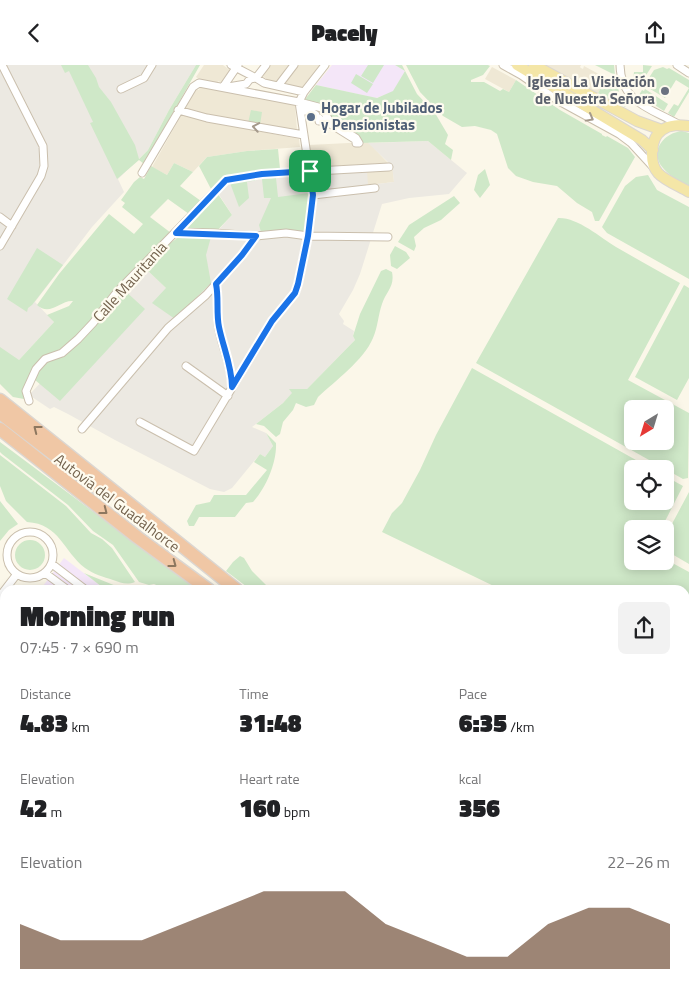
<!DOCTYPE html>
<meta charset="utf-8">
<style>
:root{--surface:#fff;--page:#f2f2f2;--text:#202124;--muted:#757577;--accent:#74523b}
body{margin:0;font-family:"Titillium Web",sans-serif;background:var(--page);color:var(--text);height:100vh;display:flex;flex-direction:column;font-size:19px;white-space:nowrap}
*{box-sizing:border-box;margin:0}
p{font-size:16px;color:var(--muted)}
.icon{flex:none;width:28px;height:28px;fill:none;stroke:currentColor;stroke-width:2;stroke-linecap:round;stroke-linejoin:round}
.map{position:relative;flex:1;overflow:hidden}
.panel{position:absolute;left:0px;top:520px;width:690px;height:405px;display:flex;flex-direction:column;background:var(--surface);border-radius:15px 15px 0 0;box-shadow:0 2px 12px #0003}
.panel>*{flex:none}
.needle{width:32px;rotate:218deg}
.controls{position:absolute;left:624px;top:335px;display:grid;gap:10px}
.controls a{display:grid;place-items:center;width:50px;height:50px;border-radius:8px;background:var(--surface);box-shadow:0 2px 12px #0003;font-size:25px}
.pin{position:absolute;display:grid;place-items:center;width:42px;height:42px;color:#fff;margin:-21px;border-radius:10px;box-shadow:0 2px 8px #0006}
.round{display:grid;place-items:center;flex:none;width:52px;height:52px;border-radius:8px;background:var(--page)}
.headline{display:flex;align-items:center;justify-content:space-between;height:85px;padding:0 20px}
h1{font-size:28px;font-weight:800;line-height:38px}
.metrics{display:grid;grid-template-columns:repeat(3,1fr);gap:8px;height:85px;padding:5px 20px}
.metrics div{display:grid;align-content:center}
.metrics b{font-size:25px;font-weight:800}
.metrics small{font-size:14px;font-weight:400}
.metrics p{font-size:14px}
.chart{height:140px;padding:10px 20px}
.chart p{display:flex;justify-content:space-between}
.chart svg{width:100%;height:90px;margin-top:5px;fill:var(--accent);opacity:.7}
header{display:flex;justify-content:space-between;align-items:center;height:65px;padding:0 20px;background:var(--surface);font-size:22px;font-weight:800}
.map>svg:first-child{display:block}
.residential{fill:#efe8d5}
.industrial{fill:#ece9e2}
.education{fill:#f4e6f8}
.green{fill:#cfe8c8;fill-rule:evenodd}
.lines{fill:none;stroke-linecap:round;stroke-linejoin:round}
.street-casing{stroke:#cabfad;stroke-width:9}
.secondary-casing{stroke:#cbbea8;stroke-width:12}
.primary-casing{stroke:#dbd6d1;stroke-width:12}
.highway-casing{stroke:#dbd6d1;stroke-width:15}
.street{stroke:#fff;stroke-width:7}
.secondary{stroke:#fff;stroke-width:10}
.primary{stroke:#f4e6a7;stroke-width:10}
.highway{stroke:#f0c7a5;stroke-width:12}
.oneway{stroke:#a59a8c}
.oneway2{stroke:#8d775f}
.route-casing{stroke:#fff;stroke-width:10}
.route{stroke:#1a73e8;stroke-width:6}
.worship-dot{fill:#6b7280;stroke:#fefbef;stroke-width:2}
.service-dot{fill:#5c6f8a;stroke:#fefbef;stroke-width:2}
.labels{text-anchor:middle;stroke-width:4.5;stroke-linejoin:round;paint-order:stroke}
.worship-label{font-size:15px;font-weight:bold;fill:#5b616d;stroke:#fefbef;text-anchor:end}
.service-label{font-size:15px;font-weight:bold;fill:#4e5e75;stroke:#fefbef;text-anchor:start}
.street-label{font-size:15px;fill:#74634e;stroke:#fefbef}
</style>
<header><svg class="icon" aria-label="back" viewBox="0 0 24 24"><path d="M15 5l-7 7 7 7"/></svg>Pacely<svg class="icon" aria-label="share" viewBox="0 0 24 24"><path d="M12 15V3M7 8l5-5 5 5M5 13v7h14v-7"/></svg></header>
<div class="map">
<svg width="689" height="925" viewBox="0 0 689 925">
<rect width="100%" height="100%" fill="#fbf7e9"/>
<path class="residential" d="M204,0H223L231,6L223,18L218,16L217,18L200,15L196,12Z
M269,0H290L276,18L268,15L261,10Z
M297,0H320L301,24L290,21L284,16Z
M544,0H581L580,2L581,3L583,4L584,1L606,13L597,30Z
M492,2L516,15L509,27L485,14Z
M200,22L295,39L297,65L209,50L185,44L196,24L199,25Z
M182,49L204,55L209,58L211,57L299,74L300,82L247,86L207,92L193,107L174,98L167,110L152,102Z
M368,77L388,98L313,102L309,80Z
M393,105L394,117L361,121L360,107Z"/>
<path class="industrial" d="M0,0H196L169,45L148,85L118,114L124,127L92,162L35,237L54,257L19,295L0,311Z
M428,76L467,108L449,129L409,133L382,139L360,209L353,225L339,249L344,256L343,259L354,266L353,271L355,275L307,324L290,325L293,328L283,338L252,362L266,368L273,381L265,392L260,389L232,423L224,427L210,424L115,375L68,349L54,342L50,344L29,330L147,205L166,223L232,150L218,128L228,118L315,109L367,106L368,120L394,117L392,101L368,78Z"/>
<path class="education" d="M332,0H395L405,6L393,27L376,33L316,20Z
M64,493L106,525H16L19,521L30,523L43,521Z
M5,539V878L0,873V546Z
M42,920H685L689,925H47Z"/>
<path class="green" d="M61,0H88L96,13L99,22L111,37L135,80L139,94L148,85L169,45L196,0H200L144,99L139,95L117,114L90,58L93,57L69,6L65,8Z
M368,0H384L373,18L361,11Z
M395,0H402L417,29L435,48L448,70L445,79L453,85L451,95L428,76L359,78L330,57L322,43L303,37L316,20L377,33L393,26L405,6Z
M406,0H488L490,1L483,10L471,15V17H484L500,26L503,24L509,27L516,15L560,45L602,69V70L606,72L607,71L628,83L635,92L599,156H595L592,147L577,138L557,121L533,117L516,111L508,103L497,69L491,65L475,61L462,62L443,51L420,27Z
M595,0H614L615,10Z
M643,0L652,1L641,18L633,16L634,7H643Z
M663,2L667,4L669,3L689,15V23L676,15L665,33L647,22L645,19L654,5Z
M356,9L373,19L367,28L351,18Z
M606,13L617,18C621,29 616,33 626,42L597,30Z
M689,23V27L674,52L668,48L674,39L678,41Z
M645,24L668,39L664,46L639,30L642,25L644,26Z
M251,45L262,47L260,60L248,58Z
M682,66L689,68V121C680,116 669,111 663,103C649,87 663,68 682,66Z
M278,84L280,104L225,110L211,124L199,101L207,92L247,86Z
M174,98L193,107L180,121L201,136L189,149L168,134L150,152L171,168L123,224L145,244L60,336L35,315L25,326L24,334L13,332L0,319V282L19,295L54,257L47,250L69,241L73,236C60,235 50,252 37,240L59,209L109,149L134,169L143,159L122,142L125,138L121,135L134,117L140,112L144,114L151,101L167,110Z
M485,104L490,120L480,133L474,125L478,110Z
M648,110L657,125L689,142V214L607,168L602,162L625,121L636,112Z
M261,111L262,114L276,113L278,132L309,128L306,166L261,167L259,160L271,133H264L262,114L247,117L249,133L239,142L230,118Z
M217,126H220L218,129L232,150L211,172L206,190L211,218L175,254L152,238L166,223L147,205L166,181L176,174Z
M454,131L460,138L441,155L424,163L414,172L416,181L414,186L398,177L409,160Z
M558,153C577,152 600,172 616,182C637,194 658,206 680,218L628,315L689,348L688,413L683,414L476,298ZM632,344H665V376H632Z
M395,181L406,187L410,193L397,204L391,201L390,190Z
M37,183L63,200L32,240L28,243L27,247L7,234Z
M386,204L392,207C395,222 386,226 382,239C378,250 378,262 373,273C364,295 335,316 318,332L314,340L306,342L296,338L293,345L283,357L280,369L276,372L264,361L256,359L283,338L292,328L289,324H307L355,275L353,271L360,249L381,206Z
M684,220L689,223V313L677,335L635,312Z
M472,303L652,404H632V436H665V411L683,421L661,464H632V496H665V494L689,507V624L685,621V525H502L382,467L392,448L402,438L420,405L436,370Z
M266,368L276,378C277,397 266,423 253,437L246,438L235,452H199L194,461H189L187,456L196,440L210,437L214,430H246L267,405L254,397L260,389L265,392L273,381Z
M0,377L198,525H167L154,519L149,520L139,517L113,480L93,466L68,440L2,389L0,387Z
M0,390L66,441L91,468L102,474L112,483L135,517C127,520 121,518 113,515C104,512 93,509 85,503C63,486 60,459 27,457L6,436L0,421Z
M689,427V499L665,485V472Z
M0,436L18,459L9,465L0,476Z
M15 490a15 15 0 1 1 30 0a15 15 0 1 1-30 0Z
M240,491L244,493L252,506L271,525H251L226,506L233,497Z
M84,508L121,523L135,525H106Z
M5,666V689L0,693V673Z
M0,770H5V878L0,873Z
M689,779V814L685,811V780Z
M685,856L689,859V925H624L620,920H685Z
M0,899L5,905V920H19L23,925H0Z
M42,920H201L198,925H47Z"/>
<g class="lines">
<g class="street-casing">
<path id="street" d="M231,0L256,13L266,0
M503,0L521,10L557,35L619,69L631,78L653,102
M620,0C621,38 650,43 678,59
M677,0L689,8
M278,21L294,0
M223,22L238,0
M228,22L246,19L250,14L256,13L264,18L304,27
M121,24L144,13L152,0
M303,38L322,43L330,57L356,73L359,78H356V75L324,55L319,56V53H317L316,50L310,46H304Z
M178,45L207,53L304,70
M142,108L193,22L199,18L299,37
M313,130L375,123
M0,152L12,161
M176,167L214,168L256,171L286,168L308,171L388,172
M0,181L41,111L44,101L43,81L2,0
M216,219C219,232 216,246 218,259C221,281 232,300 232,322
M186,301L228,331
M29,336L26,326L36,304L45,294L62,288L78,274L93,258L117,227L226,115L262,109L389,102
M140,357L194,386L272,256L295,228L298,219L308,171L313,130L299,37L304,27L325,0
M82,364L168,263L206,230L242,190L256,171
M7 490a23 23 0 1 1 46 0a23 23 0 1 1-46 0Z
M52,499L86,525
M45,508L68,525
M0,531L17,509
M0,633L5,637
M0,889L5,894
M28,920L33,925
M380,920L386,925
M588,920L594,925
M603,920L608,925"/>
</g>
<g class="secondary-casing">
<path id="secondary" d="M211,925L214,920
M248,925L251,920"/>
</g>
<g class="primary-casing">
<path id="primary" d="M517,0L642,75L653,85
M534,0L637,56L662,65
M689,61C680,60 670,59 662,65C650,73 649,98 658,108C664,115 681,122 689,127"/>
</g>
<g class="highway-casing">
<path id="highway" d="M0,335L237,525
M0,348L95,421
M0,364L137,472L209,525
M685,823L689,826
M685,843L689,845"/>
</g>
<use href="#street" class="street"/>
<use href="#secondary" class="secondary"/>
<use href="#primary" class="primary"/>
<use href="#highway" class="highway"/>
</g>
<defs><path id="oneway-chevron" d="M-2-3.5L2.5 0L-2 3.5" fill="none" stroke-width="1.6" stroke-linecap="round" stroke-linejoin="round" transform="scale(1.25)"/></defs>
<g class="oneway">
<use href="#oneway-chevron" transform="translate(590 53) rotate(29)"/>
<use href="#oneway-chevron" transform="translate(256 62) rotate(-170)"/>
</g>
<g class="oneway2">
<use href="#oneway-chevron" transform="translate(37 364) rotate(-142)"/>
<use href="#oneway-chevron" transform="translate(104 446) rotate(38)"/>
<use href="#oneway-chevron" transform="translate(173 499) rotate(37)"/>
</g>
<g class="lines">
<g class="route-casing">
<path id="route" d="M310,106L313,130L308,171L298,219L295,228L272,256L232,322C232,301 223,282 219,262C216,248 219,233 216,219L242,190L256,171L176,168L226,115L262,109Z"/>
</g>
<use href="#route" class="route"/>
</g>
<circle class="worship-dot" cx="665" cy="26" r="5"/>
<circle class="service-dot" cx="311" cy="52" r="5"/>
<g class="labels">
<g class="worship-label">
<text x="655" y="22">Iglesia La Visitación<tspan x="655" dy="17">de Nuestra Señora</tspan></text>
</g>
<g class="service-label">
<text x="321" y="48">Hogar de Jubilados<tspan x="321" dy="17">y Pensionistas</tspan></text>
</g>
<g class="street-label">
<text transform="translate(130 217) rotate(-48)" y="5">Calle Mauritania</text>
<text transform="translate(117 438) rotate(37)" y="5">Autovía del Guadalhorce</text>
</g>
</g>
</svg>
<div class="controls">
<a><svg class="needle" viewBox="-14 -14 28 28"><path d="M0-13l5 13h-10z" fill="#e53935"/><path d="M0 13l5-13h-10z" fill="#757577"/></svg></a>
<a><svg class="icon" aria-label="locate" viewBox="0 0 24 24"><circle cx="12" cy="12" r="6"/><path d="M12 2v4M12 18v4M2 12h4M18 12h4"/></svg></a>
<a><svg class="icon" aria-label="layers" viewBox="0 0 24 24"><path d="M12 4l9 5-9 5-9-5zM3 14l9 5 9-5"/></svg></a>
</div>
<div class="pin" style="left:310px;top:106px;background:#1e9e55"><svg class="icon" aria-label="arrive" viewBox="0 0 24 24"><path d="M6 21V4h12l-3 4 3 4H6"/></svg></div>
<section class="panel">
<div class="headline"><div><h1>Morning run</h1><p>07:45 · 7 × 690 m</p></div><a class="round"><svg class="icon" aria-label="share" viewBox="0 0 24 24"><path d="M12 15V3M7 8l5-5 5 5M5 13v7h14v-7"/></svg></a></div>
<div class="metrics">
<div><p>Distance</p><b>4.83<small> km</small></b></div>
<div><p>Time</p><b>31:48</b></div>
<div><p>Pace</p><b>6:35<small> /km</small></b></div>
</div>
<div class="metrics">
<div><p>Elevation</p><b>42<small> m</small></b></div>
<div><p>Heart rate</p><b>160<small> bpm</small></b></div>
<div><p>kcal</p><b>356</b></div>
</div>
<div class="chart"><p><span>Elevation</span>22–26 m</p>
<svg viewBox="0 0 160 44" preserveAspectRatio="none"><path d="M0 44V22L10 30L20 30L30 30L40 22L50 14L60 6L70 6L80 6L90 22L100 30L110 38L120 38L130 22L140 14L150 14L160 22V44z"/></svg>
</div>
</section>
</div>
